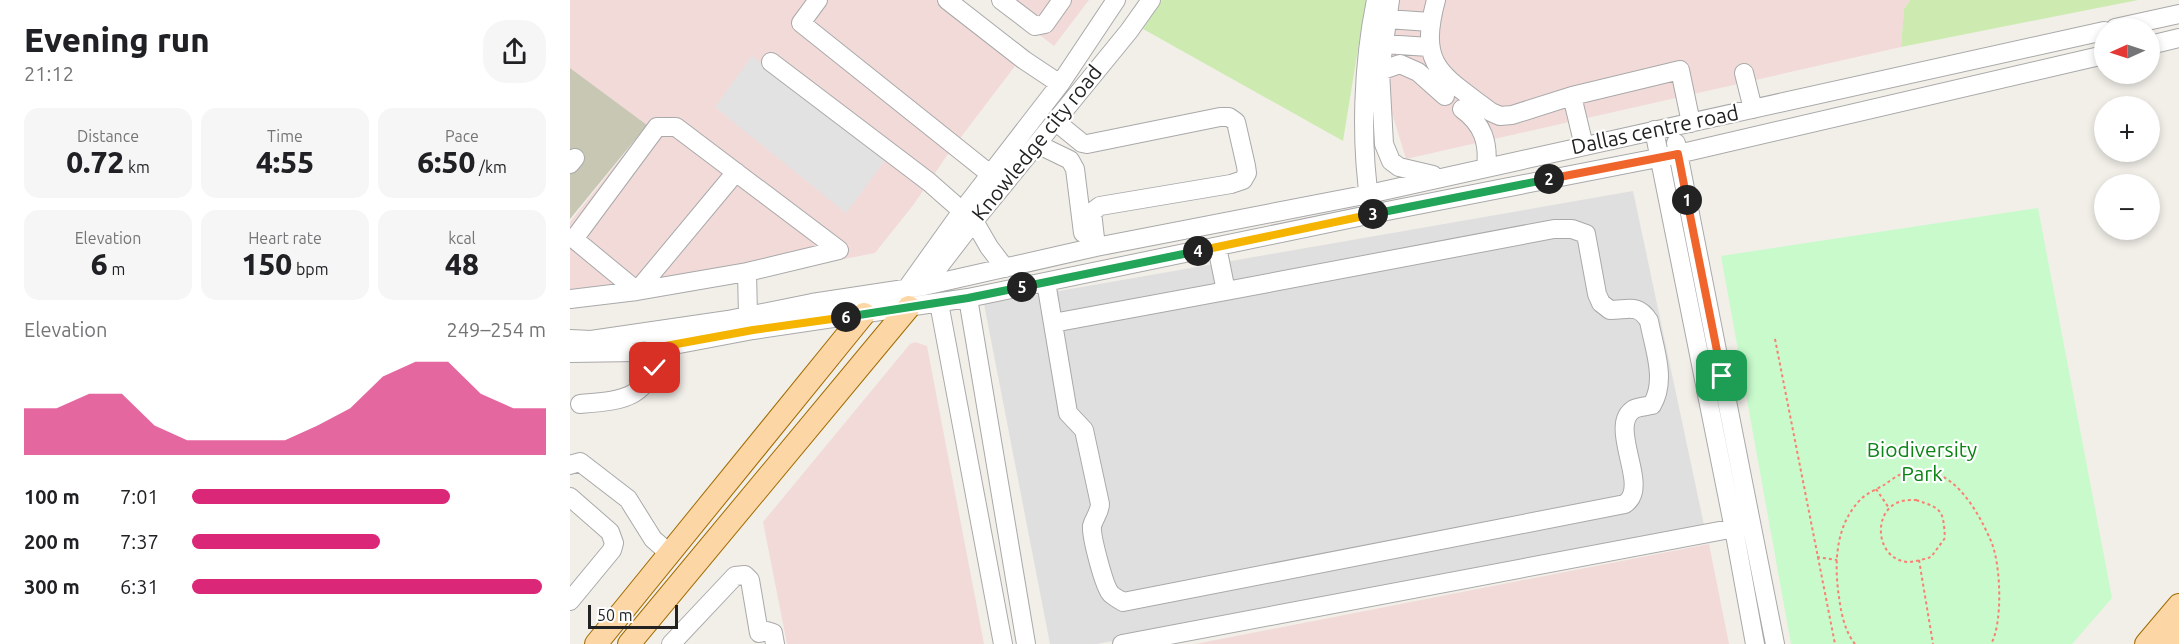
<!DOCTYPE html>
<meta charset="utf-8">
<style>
:root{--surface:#fff;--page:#f6f6f6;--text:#202124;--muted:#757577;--accent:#db2777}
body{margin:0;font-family:Ubuntu,sans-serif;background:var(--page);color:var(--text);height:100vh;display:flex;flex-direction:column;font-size:22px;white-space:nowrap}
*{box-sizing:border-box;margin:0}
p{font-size:20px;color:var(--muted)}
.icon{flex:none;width:33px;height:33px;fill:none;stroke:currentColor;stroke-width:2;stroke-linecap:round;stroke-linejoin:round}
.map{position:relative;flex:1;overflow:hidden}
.details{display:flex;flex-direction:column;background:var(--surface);width:570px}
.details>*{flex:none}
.needle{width:39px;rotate:267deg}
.buttons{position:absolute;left:1524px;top:18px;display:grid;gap:12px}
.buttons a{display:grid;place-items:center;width:66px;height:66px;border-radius:50%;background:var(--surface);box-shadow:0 3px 9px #0003;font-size:30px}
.scale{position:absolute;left:18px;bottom:15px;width:90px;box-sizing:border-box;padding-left:6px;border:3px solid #222;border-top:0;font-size:16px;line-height:21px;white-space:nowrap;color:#222;-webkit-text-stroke:4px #fff;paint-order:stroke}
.pin{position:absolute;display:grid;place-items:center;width:51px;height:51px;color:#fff;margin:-26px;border-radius:12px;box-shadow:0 3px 9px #0006}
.km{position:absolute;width:30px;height:30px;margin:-15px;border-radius:50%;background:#222;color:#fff;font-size:16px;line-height:30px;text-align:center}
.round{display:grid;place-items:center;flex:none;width:63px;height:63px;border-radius:24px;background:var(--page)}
.headline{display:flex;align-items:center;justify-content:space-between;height:102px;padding:0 24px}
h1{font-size:33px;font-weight:800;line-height:45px}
.figures{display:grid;grid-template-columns:repeat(3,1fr);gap:9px;height:102px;padding:6px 24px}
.figures div{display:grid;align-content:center;border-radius:15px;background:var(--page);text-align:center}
.figures b{font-size:30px;font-weight:800}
.figures small{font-size:16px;font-weight:400}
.figures p{font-size:16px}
.chart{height:168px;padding:12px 24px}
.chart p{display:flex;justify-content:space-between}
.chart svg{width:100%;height:108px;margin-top:6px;fill:var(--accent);opacity:.7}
ul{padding:0 24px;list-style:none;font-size:20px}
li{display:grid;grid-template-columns:96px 72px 1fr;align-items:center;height:45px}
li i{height:15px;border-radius:8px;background:var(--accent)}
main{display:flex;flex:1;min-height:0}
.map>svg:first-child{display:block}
.residential{fill:#e0dfdf}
.commercial{fill:#f2dad9}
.construction{fill:#c7c7b4}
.grass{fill:#cdebb0}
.park{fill:#c8facc}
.parking{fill:#e2e2e2}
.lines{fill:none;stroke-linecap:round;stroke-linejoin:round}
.minor-casing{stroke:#a9a9a9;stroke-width:20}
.major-casing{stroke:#a06b00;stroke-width:24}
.path{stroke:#fa8072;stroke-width:2;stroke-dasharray:3 3;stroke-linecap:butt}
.minor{stroke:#fff;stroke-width:18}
.major{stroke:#fcd6a4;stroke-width:22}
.split-1-casing{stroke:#fff;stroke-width:12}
.split-2-casing{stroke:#fff;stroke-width:12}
.split-3-casing{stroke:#fff;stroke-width:12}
.split-4-casing{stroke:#fff;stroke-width:12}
.split-5-casing{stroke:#fff;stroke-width:12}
.split-6-casing{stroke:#fff;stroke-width:12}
.split-7-casing{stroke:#fff;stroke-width:12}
.split-1{stroke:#f0652b;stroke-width:8}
.split-2{stroke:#f0652b;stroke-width:8}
.split-3{stroke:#22a559;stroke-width:8}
.split-4{stroke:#f5b400;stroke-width:8}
.split-5{stroke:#22a559;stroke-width:8}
.split-6{stroke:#22a559;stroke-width:8}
.split-7{stroke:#f5b400;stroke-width:8}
.labels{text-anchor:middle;stroke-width:4.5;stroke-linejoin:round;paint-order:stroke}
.street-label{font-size:21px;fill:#222;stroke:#fff}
.park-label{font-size:21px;fill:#0c8416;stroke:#fff}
</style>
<main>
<section class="details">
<div class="headline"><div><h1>Evening run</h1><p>21:12</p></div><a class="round"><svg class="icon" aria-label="share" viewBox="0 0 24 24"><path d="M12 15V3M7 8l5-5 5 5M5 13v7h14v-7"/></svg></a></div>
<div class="figures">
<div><p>Distance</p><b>0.72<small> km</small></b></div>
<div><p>Time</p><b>4:55</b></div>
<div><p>Pace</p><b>6:50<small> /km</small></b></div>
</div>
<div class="figures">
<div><p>Elevation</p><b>6<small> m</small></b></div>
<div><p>Heart rate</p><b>150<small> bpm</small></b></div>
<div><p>kcal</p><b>48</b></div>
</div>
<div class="chart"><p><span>Elevation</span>249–254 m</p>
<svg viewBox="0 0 160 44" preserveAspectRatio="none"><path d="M0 44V25L10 25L20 19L30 19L40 32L50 38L60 38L70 38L80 38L90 32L100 25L110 12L120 6L130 6L140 19L150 25L160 25V44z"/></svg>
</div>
<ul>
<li><b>100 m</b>7:01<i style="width:73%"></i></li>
<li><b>200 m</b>7:37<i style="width:53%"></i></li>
<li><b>300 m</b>6:31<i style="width:99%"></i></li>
</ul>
</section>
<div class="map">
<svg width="1609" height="644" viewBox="0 0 1609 644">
<rect width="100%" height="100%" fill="#f2efe9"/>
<path class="residential" d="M1063,191L1134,525L527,644H480L414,304Z"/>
<path class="commercial" d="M0,0H391L457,50L376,157L344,204L305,253L177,278L0,303V222L77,125L0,68Z
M424,0H519L484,46Z
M828,0H1340L1334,9L1331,47L836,159L814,87Z
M345,342L357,346L414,644H217L193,522L340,344Z
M1139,544L1159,644H625Z"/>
<path class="construction" d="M0,68L77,125L0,219Z"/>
<path class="grass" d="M592,0H796L773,141L573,29Z
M1340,0H1568L1331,47L1334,9Z"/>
<path class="park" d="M1468,208L1542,598L1502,644H1221L1151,256Z"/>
<path class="parking" d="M182,56L316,159L276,213L145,107Z"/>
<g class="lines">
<g class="minor-casing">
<path id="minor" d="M248,0L231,23L420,174
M377,0L454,60L490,84
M431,0L465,26L475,24L492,0
M820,0L810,71L814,144L821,161L829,167L863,175
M866,0C848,67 871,74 921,112L930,116L942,115L1002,96L1110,70L1121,123
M817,19L860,22
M1545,28L1609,14
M814,44L859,47
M1580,45L1609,38
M201,62L359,182L392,211
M810,71L830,64L848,72L875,96
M1174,73L1183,109
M1002,96L1014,146
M892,109C913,124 919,143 916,168
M485,121L512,143L517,144L650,117H659L666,122L676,166L677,173L673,180L661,184L530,206L522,212L526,247
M1084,130L1164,529L1185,644
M1106,143L1205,644
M467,144L500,160L505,169L513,233
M0,164L5,158
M800,204C790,140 793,63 806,0
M404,221L419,247L435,268
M177,272L269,250L106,127H87L4,239L67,291L177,272L178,316
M476,282L498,413L514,430L530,504C530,512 524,518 522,526C521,536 534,587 541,594C544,597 550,600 553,602L1055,504C1057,502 1060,500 1061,497C1073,476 1039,424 1064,409C1068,407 1077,406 1082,405C1097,380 1084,348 1079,321C1068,303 1058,310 1040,310L1031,303L1027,294L1016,234L1002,229H984L656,291L647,247
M354,286L404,221L559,31L581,0
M337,288L392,211L490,84L546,0
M398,298L456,644
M0,299L67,291L166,172
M369,303L433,644
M483,323L656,291
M0,339L21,340L158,320L242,303L354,286L526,247L799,194L1534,31
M0,353L67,352L183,330L398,298L822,210L1108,154L1534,55
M10,404C57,400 78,399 90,347
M0,465L10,462L58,499L83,539L100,554
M0,497L40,532L44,543L42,550L0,601
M101,644L165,576L175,575L180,580L189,633L197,631L203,633L205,644
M552,644L1181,525"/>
</g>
<g class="major-casing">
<path id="major" d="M26,644L294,314
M59,644L339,307
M1576,644L1609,605
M1599,644L1609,631"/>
</g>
<path class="path" d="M1205,339L1265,644
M1306,489L1319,508
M1346,500C1373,509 1373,510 1375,538L1361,557C1354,559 1345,562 1338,562C1305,560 1301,509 1332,501C1337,500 1342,500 1346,500Z
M1247,557L1267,560
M1349,560L1363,644
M1285,644C1275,632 1271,613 1269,597C1264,564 1265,525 1291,499C1297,493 1307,489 1314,485C1320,481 1327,475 1334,473C1379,459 1406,507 1421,541C1431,564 1433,623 1421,644"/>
<use href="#minor" class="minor"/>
<use href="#major" class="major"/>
</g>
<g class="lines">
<g class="split-1-casing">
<path id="split-1" d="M1117,200L1152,376"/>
</g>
<g class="split-2-casing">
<path id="split-2" d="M979,179L1108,154L1117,200"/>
</g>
<g class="split-3-casing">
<path id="split-3" d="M803,214L979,179"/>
</g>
<g class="split-4-casing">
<path id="split-4" d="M628,251L803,214"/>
</g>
<g class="split-5-casing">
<path id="split-5" d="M452,287L628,251"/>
</g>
<g class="split-6-casing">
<path id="split-6" d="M276,317L398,298L452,287"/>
</g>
<g class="split-7-casing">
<path id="split-7" d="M85,368L90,347L183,330L276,317"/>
</g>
<use href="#split-1" class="split-1"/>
<use href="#split-2" class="split-2"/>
<use href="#split-3" class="split-3"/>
<use href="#split-4" class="split-4"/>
<use href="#split-5" class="split-5"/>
<use href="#split-6" class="split-6"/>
<use href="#split-7" class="split-7"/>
</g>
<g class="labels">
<g class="street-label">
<text transform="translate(1085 130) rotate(-12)" y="7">Dallas centre road</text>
<text transform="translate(467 143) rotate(-51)" y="7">Knowledge city road</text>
</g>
<g class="park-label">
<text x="1352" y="457">Biodiversity<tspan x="1352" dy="24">Park</tspan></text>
</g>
</g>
</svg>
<div class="buttons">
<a><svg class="needle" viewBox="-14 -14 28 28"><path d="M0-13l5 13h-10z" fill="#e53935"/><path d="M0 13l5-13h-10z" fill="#757577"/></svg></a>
<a>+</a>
<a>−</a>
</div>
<div class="scale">50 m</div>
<div class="pin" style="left:1152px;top:376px;background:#1e9e55"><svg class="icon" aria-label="arrive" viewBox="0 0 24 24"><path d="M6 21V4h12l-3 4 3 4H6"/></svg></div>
<div class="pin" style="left:85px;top:368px;background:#d93025"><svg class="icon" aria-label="check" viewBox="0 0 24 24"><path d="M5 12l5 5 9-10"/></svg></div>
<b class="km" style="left:1117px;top:200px">1</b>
<b class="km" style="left:979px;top:179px">2</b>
<b class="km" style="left:803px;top:214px">3</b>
<b class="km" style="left:628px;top:251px">4</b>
<b class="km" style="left:452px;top:287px">5</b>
<b class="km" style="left:276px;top:317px">6</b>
</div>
</main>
